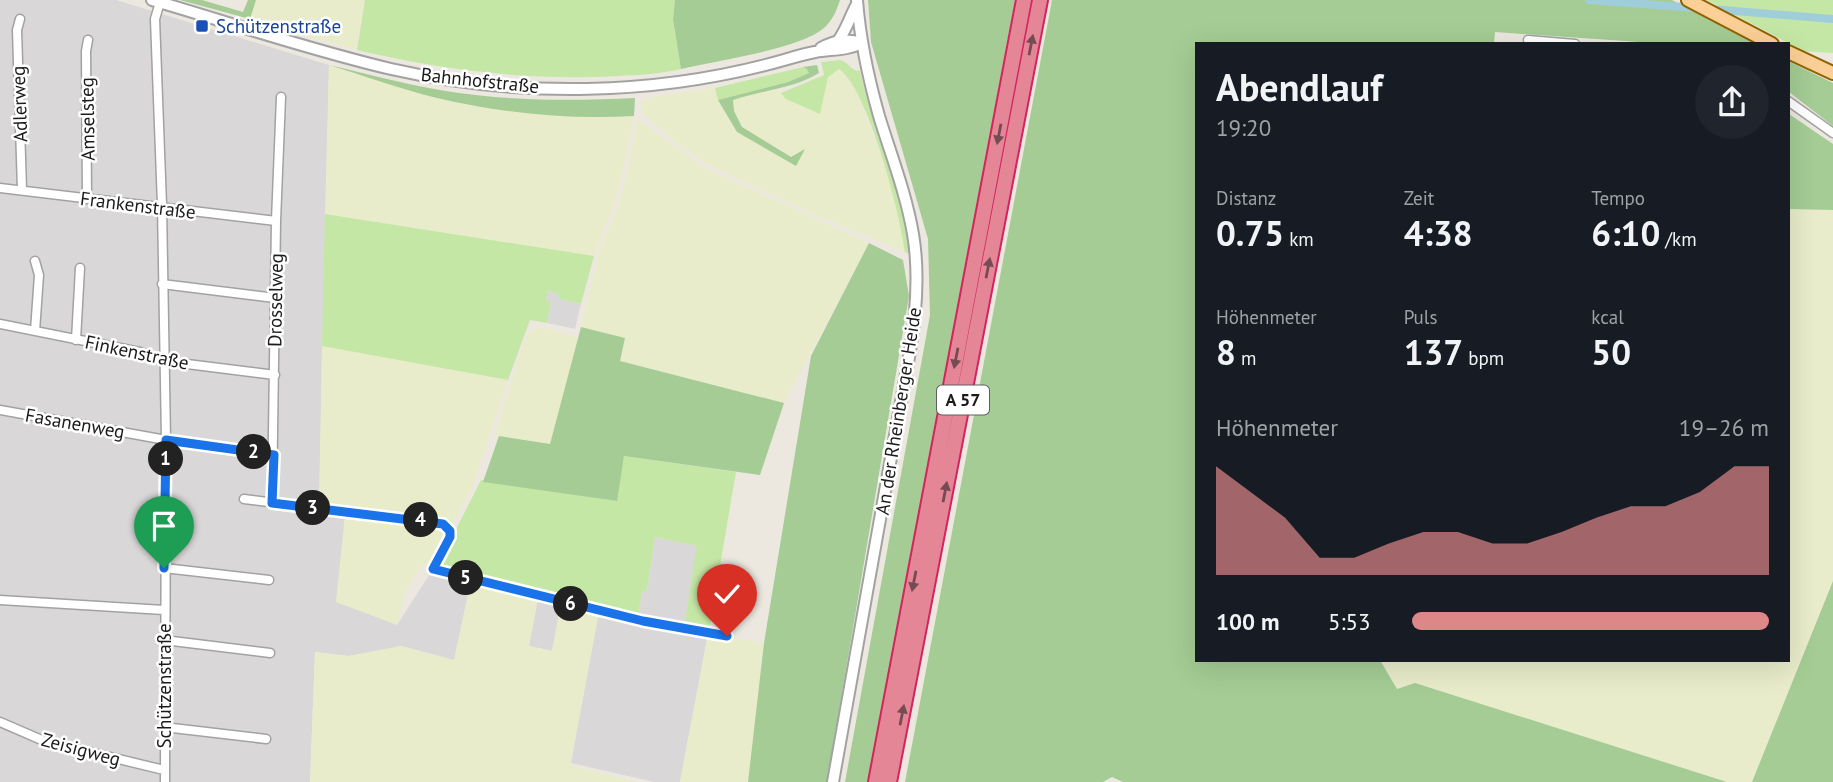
<!DOCTYPE html>
<html lang="de">
<meta charset="utf-8">
<style>
:root{--surface:#171b24;--page:#20242c;--text:#f1f3f6;--muted:#9ea1a6;--accent:#dd8788}
body{margin:0;font-family:"PT Sans",sans-serif;background:var(--page);color:var(--text);height:100vh;display:flex;flex-direction:column;font-size:26px;white-space:nowrap}
*{box-sizing:border-box;margin:0}
p{font-size:23px;color:var(--muted)}
.icon{flex:none;width:38px;height:38px;fill:none;stroke:currentColor;stroke-width:2;stroke-linecap:round;stroke-linejoin:round}
.map{position:relative;flex:1;overflow:hidden}
.side{position:absolute;left:1195px;top:42px;width:595px;height:620px;display:flex;flex-direction:column;background:var(--surface);border-radius:0px;box-shadow:0 7px 28px #0002}
.side>*{flex:none}
.pin{position:absolute;display:grid;place-items:center;width:60px;height:60px;color:#fff;margin:-72px -30px;border-radius:50% 50% 50% 0;rotate:-45deg;box-shadow:0 0 7px #0007}
.pin .icon{rotate:45deg}
.km{position:absolute;width:35px;height:35px;margin:-18px;border-radius:50%;background:#222;color:#fff;font-size:19px;line-height:35px;text-align:center}
.round{display:grid;place-items:center;flex:none;width:74px;height:74px;border-radius:37px;background:var(--page)}
.head{display:flex;align-items:center;justify-content:space-between;height:119px;padding:0 21px}
h1{font-size:38px;font-weight:700;line-height:52px}
.metrics{display:grid;grid-template-columns:repeat(3,1fr);gap:10px;height:119px;padding:7px 21px}
.metrics div{display:grid;align-content:center}
.metrics b{font-size:35px;font-weight:700}
.metrics small{font-size:19px;font-weight:400}
.metrics p{font-size:19px}
.chart{height:196px;padding:14px 21px}
.chart p{display:flex;justify-content:space-between}
.chart svg{width:100%;height:126px;margin-top:7px;fill:var(--accent);opacity:.7}
ul{padding:0 21px;list-style:none;font-size:23px}
li{display:grid;grid-template-columns:112px 84px 1fr;align-items:center;height:52px}
li i{height:18px;border-radius:9px;background:var(--accent)}
.map>svg:first-child{display:block}
.residential{fill:#d9d7d7}
.farmland{fill:#e9ecca}
.grass{fill:#c5e7a5}
.forest{fill:#a4cc94}
.lines{fill:none;stroke-linecap:round;stroke-linejoin:round}
.canal{stroke:#a0cdda;stroke-width:8}
.minor-casing{stroke:#a2a2a2;stroke-width:11}
.tertiary-casing{stroke:#a2a2a2;stroke-width:14}
.primary-casing{stroke:#906201;stroke-width:16}
.motorway-casing{stroke:#d3245f;stroke-width:18}
.minor{stroke:#fff;stroke-width:8}
.tertiary{stroke:#fff;stroke-width:10}
.primary{stroke:#fbd096;stroke-width:12}
.motorway{stroke:#e58697;stroke-width:14}
.oneway{fill:#764b53}
.route-casing{stroke:#fff;stroke-width:14}
.route{stroke:#1a73e8;stroke-width:9}
.transit-dot{fill:#1a4fb4;stroke:#fff;stroke-width:2.5}
.labels{text-anchor:middle;stroke-width:5;stroke-linejoin:round;paint-order:stroke}
.shield{fill:#fff;stroke:#5f5f5f;stroke-width:2}
.shield-label{font-size:18px;font-weight:bold;fill:#1b1b1b}
.transit-label{font-size:19px;fill:#164399;stroke:#fff;text-anchor:start}
.street-label{font-size:19px;fill:#1b1b1b;stroke:#fff}
</style>
<div class="map">
<svg width="1833" height="782" viewBox="0 0 1833 782">
<rect width="100%" height="100%" fill="#ece8e0"/>
<path class="residential" d="M0,0H116L329,65L319,505L345,513L397,625L433,569L471,581L454,660L401,646L349,656L315,652L310,782H0Z
M548,290L559,295V299L581,304L575,329L547,323L551,303L546,301Z
M655,537L698,546L684,627L635,616L639,611L642,592L647,590Z
M538,598L561,604L552,651L529,646Z
M598,617L707,639L680,782H654L571,763Z"/>
<path class="farmland" d="M256,0H365L356,50L250,19Z
M329,65L435,98L491,109L598,118L634,116L626,159L615,202L594,256L325,214Z
M839,69L845,73L860,101L886,166L895,198L905,252L819,217L706,164L681,147L641,113V101L652,97L715,88L718,100L737,132L796,166L803,151L791,157L742,127L734,111L733,99L777,88L781,93L828,77Z
M637,119L705,168L869,243L784,403L620,361L625,338L581,327L600,248L618,207L630,160Z
M1789,209L1833,210V581L1752,782H1727L1415,683L1397,689L1380,660H1788Z
M536,328H546L579,338L550,445L494,436L523,345L530,331Z
M322,346L508,380L472,488L433,560L420,568L405,592L397,625L336,602L345,514L319,505Z
M471,581L538,598L529,646L552,651L561,604L599,612L570,765L635,782H310L315,652L349,656L401,646L454,660Z
M708,634L764,643L748,782H680Z"/>
<path class="grass" d="M365,0H675L673,19L681,69C660,74 639,75 618,76C529,81 442,70 357,50Z
M1707,0H1833V53L1799,51L1781,39Z
M840,60C849,62 850,71 860,71C867,105 882,136 892,169C901,197 907,225 910,254L905,252C900,214 869,91 839,69L828,77L820,114L786,99L781,93L824,75L821,62Z
M803,67L808,69L809,73L788,82L718,100L715,88Z
M325,214L594,256L581,304L559,299V295L548,290L546,301L551,302L547,323L530,320L508,380L322,346Z
M624,456L736,472L709,631L684,627L697,546L655,537L647,590L642,592L639,611L635,616L442,569L440,566L443,555L481,480L616,501Z"/>
<path class="forest" d="M180,0H202L243,12L248,0H256L250,19Z
M675,0H840C837,10 832,21 824,28C800,49 715,61 681,69L673,19Z
M868,0H1015L869,782H845L930,315L928,239L871,42Z
M1052,0H1672L1756,44H1668L1495,32L1494,44H1197V660H1380L1397,689L1415,683L1727,782H1123L1112,777L1103,782H905Z
M1788,61L1833,83V126L1789,92Z
M329,65C372,75 415,87 459,93C518,101 576,101 635,98L634,116C568,120 501,113 437,98C400,89 365,76 329,65Z
M817,65L819,73C792,89 763,90 733,100L734,111L742,127L791,157L805,149L796,166L737,132L718,100L788,82L809,73L807,69L803,67Z
M1789,114L1833,144V210L1789,209Z
M869,243L903,260L909,296L827,782H748L764,643L811,356Z
M581,327L625,338L620,361L784,403L760,475L624,456L617,501L483,482L499,436L550,444Z
M1833,581V782H1752Z"/>
<g class="lines">
<path class="canal" d="M1589,0L1697,8
M1710,9L1833,19"/>
<g class="minor-casing">
<path id="minor" d="M160,2L155,19L162,205L166,440L165,782
M20,19L17,30L22,190
M1528,40L1575,44
M1788,101L1833,133
M0,188L276,221
M87,199L86,51L88,40
M162,284L275,298
M0,324L140,352L163,361L275,375
M35,331L39,275L35,261
M76,340L80,268
M0,410L166,440L274,455
M244,499L443,524L450,531V537L433,569L643,621L727,636
M272,503L276,221L281,97
M164,568L269,580
M0,600L164,610
M164,640L270,653
M0,722L44,741L164,770
M164,727L266,739"/>
</g>
<g class="tertiary-casing">
<path id="tertiary" d="M152,0C231,23 310,50 391,69C519,98 657,96 784,60C794,57 804,54 815,52C831,49 846,51 861,43
M838,41C847,29 850,16 857,4
M821,48C834,41 846,38 861,43
M833,782L909,357C916,317 920,275 913,234C906,193 891,155 879,116C868,77 860,40 857,0"/>
</g>
<g class="primary-casing">
<path id="primary" d="M1688,0L1772,44
M1788,52L1833,73"/>
</g>
<g class="motorway-casing">
<path id="motorway" d="M876,782L1024,0
M889,782L1040,0"/>
</g>
<use href="#minor" class="minor"/>
<use href="#tertiary" class="tertiary"/>
<use href="#primary" class="primary"/>
<use href="#motorway" class="motorway"/>
</g>
<defs><path id="oneway-solid" d="M-6-.8H1V-3.2L6.5 0L1 3.2V.8H-6Z" transform="scale(1.75)"/></defs>
<g class="oneway">
<use href="#oneway-solid" transform="translate(1031 45) rotate(-79)"/>
<use href="#oneway-solid" transform="translate(999 134) rotate(101)"/>
<use href="#oneway-solid" transform="translate(988 268) rotate(-79)"/>
<use href="#oneway-solid" transform="translate(956 358) rotate(101)"/>
<use href="#oneway-solid" transform="translate(945 492) rotate(-79)"/>
<use href="#oneway-solid" transform="translate(914 581) rotate(101)"/>
<use href="#oneway-solid" transform="translate(902 715) rotate(-79)"/>
</g>
<g class="lines">
<g class="route-casing">
<path id="route" d="M164,568L166,440L274,455L272,503L443,524L450,531V537L433,569L643,621L727,636"/>
</g>
<use href="#route" class="route"/>
</g>
<rect class="transit-dot" x="195" y="19" width="14" height="14" rx="3.5"/>
<g class="labels">
<rect class="shield" x="937" y="385.5" width="52" height="29" rx="5"/>
<g class="shield-label">
<text x="963" y="406">A 57</text>
</g>
<g class="transit-label">
<text x="216" y="33">Schützenstraße</text>
</g>
<g class="street-label">
<text transform="translate(480 80) rotate(6)" y="7">Bahnhofstraße</text>
<text transform="translate(19 104) rotate(-92)" y="7">Adlerweg</text>
<text transform="translate(87 119) rotate(-91)" y="7">Amselsteg</text>
<text transform="translate(138 205) rotate(7)" y="7">Frankenstraße</text>
<text transform="translate(275 300) rotate(-89)" y="7">Drosselweg</text>
<text transform="translate(137 352) rotate(12)" y="7">Finkenstraße</text>
<text transform="translate(898 411) rotate(-81)" y="7">An der Rheinberger Heide</text>
<text transform="translate(75 423) rotate(10)" y="7">Fasanenweg</text>
<text transform="translate(164 686) rotate(-90)" y="7">Schützenstraße</text>
<text transform="translate(81 749) rotate(15)" y="7">Zeisigweg</text>
</g>
</g>
</svg>
<div class="pin" style="left:164px;top:568px;background:#1e9e55"><svg class="icon" aria-label="arrive" viewBox="0 0 24 24"><path d="M6 21V4h12l-3 4 3 4H6"/></svg></div>
<div class="pin" style="left:727px;top:636px;background:#d93025"><svg class="icon" aria-label="check" viewBox="0 0 24 24"><path d="M5 12l5 5 9-10"/></svg></div>
<b class="km" style="left:166px;top:459px">1</b>
<b class="km" style="left:254px;top:452px">2</b>
<b class="km" style="left:313px;top:508px">3</b>
<b class="km" style="left:421px;top:520px">4</b>
<b class="km" style="left:466px;top:578px">5</b>
<b class="km" style="left:571px;top:604px">6</b>
<section class="side">
<div class="head"><div><h1>Abendlauf</h1><p>19:20</p></div><a class="round"><svg class="icon" aria-label="share" viewBox="0 0 24 24"><path d="M12 15V3M7 8l5-5 5 5M5 13v7h14v-7"/></svg></a></div>
<div class="metrics">
<div><p>Distanz</p><b>0.75<small> km</small></b></div>
<div><p>Zeit</p><b>4:38</b></div>
<div><p>Tempo</p><b>6:10<small> /km</small></b></div>
</div>
<div class="metrics">
<div><p>Höhenmeter</p><b>8<small> m</small></b></div>
<div><p>Puls</p><b>137<small> bpm</small></b></div>
<div><p>kcal</p><b>50</b></div>
</div>
<div class="chart"><p><span>Höhenmeter</span>19–26 m</p>
<svg viewBox="0 0 160 44" preserveAspectRatio="none"><path d="M0 44V6L10 15L20 24L30 38L40 38L50 33L60 29L70 29L80 33L90 33L100 29L110 24L120 20L130 20L140 15L150 6L160 6V44z"/></svg>
</div>
<ul>
<li><b>100 m</b>5:53<i style="width:100%"></i></li>
</ul>
</section>
</div>
